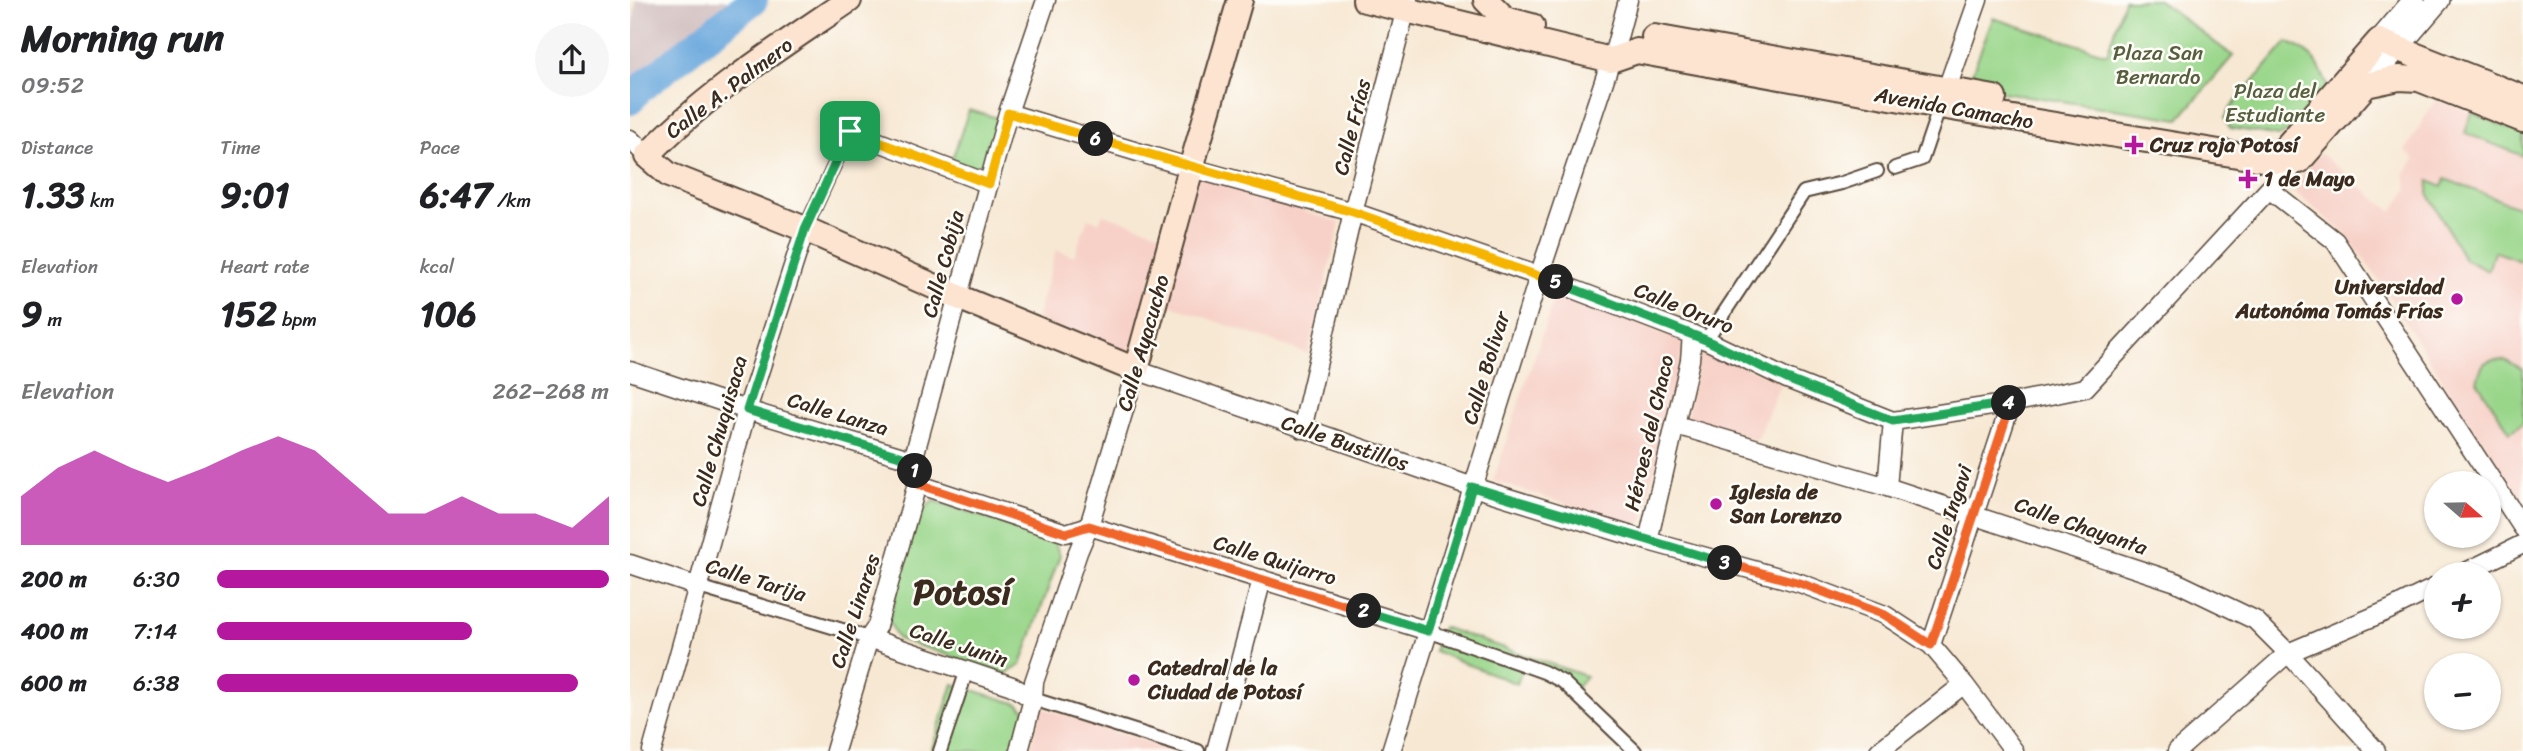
<!DOCTYPE html>
<meta charset="utf-8">
<style>
:root{--surface:#fff;--page:#f6f6f6;--text:#202124;--muted:#757577;--accent:#b5179e}
body{margin:0;font-family:Sriracha,sans-serif;background:var(--page);color:var(--text);height:100vh;display:flex;flex-direction:column;font-size:26px;white-space:nowrap}
*{box-sizing:border-box;margin:0}
p{font-size:23px;color:var(--muted)}
.icon{flex:none;width:38px;height:38px;fill:none;stroke:currentColor;stroke-width:2;stroke-linecap:round;stroke-linejoin:round}
.map{position:relative;flex:1;overflow:hidden}
.sheet{display:flex;flex-direction:column;background:var(--surface);width:630px}
.sheet>*{flex:none}
.needle{width:46px;rotate:110deg}
.fabs{position:absolute;left:1794px;top:471px;display:grid;gap:14px}
.fabs a{display:grid;place-items:center;width:77px;height:77px;border-radius:50%;background:var(--surface);box-shadow:0 2px 5px #0004;font-size:35px}
.pin{position:absolute;display:grid;place-items:center;width:60px;height:60px;color:#fff;margin:-30px;border-radius:14px;box-shadow:0 4px 10px #0006}
.km{position:absolute;width:35px;height:35px;margin:-18px;border-radius:50%;background:#222;color:#fff;font-size:19px;line-height:35px;text-align:center}
.round{display:grid;place-items:center;flex:none;width:74px;height:74px;border-radius:37px;background:var(--page)}
.headline{display:flex;align-items:center;justify-content:space-between;height:119px;padding:0 21px}
h1{font-size:38px;font-weight:700;line-height:52px}
.stats{display:grid;grid-template-columns:repeat(3,1fr);gap:10px;height:119px;padding:7px 21px}
.stats div{display:grid;align-content:center}
.stats b{font-size:35px;font-weight:700}
.stats small{font-size:19px;font-weight:400}
.stats p{font-size:19px}
.chart{height:196px;padding:14px 21px}
.chart p{display:flex;justify-content:space-between}
.chart svg{width:100%;height:126px;margin-top:7px;fill:var(--accent);opacity:.7}
ul{padding:0 21px;list-style:none;font-size:23px}
li{display:grid;grid-template-columns:112px 84px 1fr;align-items:center;height:52px}
li i{height:18px;border-radius:9px;background:var(--accent)}
main{display:flex;flex:1;min-height:0}
.map>svg:first-child{display:block}
.built{fill:#f7d1c8}
.industrial{fill:#d2bfc0}
.green{fill:#99d68a;stroke:#6a8054;stroke-width:2}
.lines{fill:none;stroke-linecap:round;stroke-linejoin:round}
.river{stroke:#6ba8dd;stroke-width:30}
.pedestrian-casing{stroke:#574639;stroke-width:16}
.minor-casing{stroke:#574639;stroke-width:21}
.tertiary-casing{stroke:#574639;stroke-width:24}
.secondary-casing{stroke:#574639;stroke-width:28}
.pedestrian{stroke:#fff;stroke-width:12}
.minor{stroke:#fff;stroke-width:18}
.tertiary{stroke:#fff;stroke-width:21}
.secondary{stroke:#fde4d1;stroke-width:24}
.split-1-casing{stroke:#fff;stroke-width:14}
.split-2-casing{stroke:#fff;stroke-width:14}
.split-3-casing{stroke:#fff;stroke-width:14}
.split-4-casing{stroke:#fff;stroke-width:14}
.split-5-casing{stroke:#fff;stroke-width:14}
.split-6-casing{stroke:#fff;stroke-width:14}
.split-7-casing{stroke:#fff;stroke-width:14}
.split-1{stroke:#22a559;stroke-width:9}
.split-2{stroke:#f0652b;stroke-width:9}
.split-3{stroke:#22a559;stroke-width:9}
.split-4{stroke:#f0652b;stroke-width:9}
.split-5{stroke:#22a559;stroke-width:9}
.split-6{stroke:#f5b400;stroke-width:9}
.split-7{stroke:#f5b400;stroke-width:9}
.poi-dot{fill:#b5179e;stroke:#fdfcf7;stroke-width:2.5}
.labels{text-anchor:middle;stroke-width:5;stroke-linejoin:round;paint-order:stroke}
.park-label{font-size:21px;fill:#575e3e;stroke:#fdfcf7}
.street-label{font-size:21px;fill:#3b2a1e;stroke:#fdfcf7}
.poi-label{font-size:21px;font-weight:bold;fill:#3b2a1e;stroke:#fdfcf7;text-anchor:start}
.town-label{font-size:35px;font-weight:bold;fill:#3b2a1e;stroke:#fdfcf7}
</style>
<main>
<section class="sheet">
<div class="headline"><div><h1>Morning run</h1><p>09:52</p></div><a class="round"><svg class="icon" aria-label="share" viewBox="0 0 24 24"><path d="M12 15V3M7 8l5-5 5 5M5 13v7h14v-7"/></svg></a></div>
<div class="stats">
<div><p>Distance</p><b>1.33<small> km</small></b></div>
<div><p>Time</p><b>9:01</b></div>
<div><p>Pace</p><b>6:47<small> /km</small></b></div>
</div>
<div class="stats">
<div><p>Elevation</p><b>9<small> m</small></b></div>
<div><p>Heart rate</p><b>152<small> bpm</small></b></div>
<div><p>kcal</p><b>106</b></div>
</div>
<div class="chart"><p><span>Elevation</span>262–268 m</p>
<svg viewBox="0 0 160 44" preserveAspectRatio="none"><path d="M0 44V27L10 17L20 11L30 17L40 22L50 17L60 11L70 6L80 11L90 22L100 33L110 33L120 27L130 33L140 33L150 38L160 27V44z"/></svg>
</div>
<ul>
<li><b>200 m</b>6:30<i style="width:100%"></i></li>
<li><b>400 m</b>7:14<i style="width:65%"></i></li>
<li><b>600 m</b>6:38<i style="width:92%"></i></li>
</ul>
</section>
<div class="map">
<svg width="1893" height="751" viewBox="0 0 1893 751">
<rect width="100%" height="100%" fill="#fdfcf7"/>
<filter id="ink" filterUnits="userSpaceOnUse"><feTurbulence type="fractalNoise" baseFrequency=".0143" numOctaves="2"/><feDisplacementMap in="SourceGraphic" scale="14" xChannelSelector="R" yChannelSelector="G"/><feConvolveMatrix kernelMatrix="1 2 1 2 8 2 1 2 1" color-interpolation-filters="sRGB"/></filter>
<filter id="wash" filterUnits="userSpaceOnUse"><feTurbulence type="fractalNoise" baseFrequency=".00686" numOctaves="4" result="noise"/><feDisplacementMap in="SourceGraphic" scale="28" xChannelSelector="R" yChannelSelector="G"/><feGaussianBlur stdDeviation="1.57" result="paint"/><feColorMatrix in="noise" values="0 0 0 0 0 0 0 0 0 0 0 0 0 0 0 0 0 1.4 0 .05"/><feComposite in="paint" operator="in"/></filter>
<g filter="url(#wash)">
<rect width="100%" height="100%" fill="#f7e8d3"/>
<path class="built" d="M1806,99L1893,134V506L1744,273L1714,232L1664,192L1665,183L1690,153L1762,212L1778,189L1774,174L1785,159L1775,151Z
M569,177L710,223L678,354L529,301Z
M473,214L534,234L500,352L493,358L406,320L426,250L444,256L458,218L469,222Z
M932,297L1052,341L1053,347L1013,521L1007,526L863,481L923,301Z
M1075,351L1151,382L1127,440L1056,420L1069,356Z
M412,708L547,751H400Z"/>
<path class="industrial" d="M6,0H120L5,88L0,95V61Z"/>
<path class="green" d="M1494,0H1528L1603,56L1549,119L1345,88L1339,81L1363,18L1477,54Z
M1657,42C1684,54 1689,61 1698,89L1663,130L1648,136L1600,128L1595,119L1598,111Z
M339,110L368,118L352,183L318,171Z
M1842,113L1893,134V156L1835,133Z
M1815,179L1893,209V262L1864,251L1858,271L1834,259L1798,193L1799,181L1812,187Z
M1865,359L1875,360L1893,369V423L1880,432L1847,381C1851,369 1851,361 1865,359Z
M304,501L423,539L430,555L391,665L376,674L268,639L259,621L288,512Z
M812,627L956,676L942,694L912,677L892,670L887,684L804,651Z
M323,684L388,704L396,711L383,751H301Z"/>
<g class="lines">
<path class="river" d="M0,100L7,91L123,0"/>
</g>
</g>
<g filter="url(#ink)">
<g class="lines">
<g class="pedestrian-casing">
<path id="pedestrian" d="M1265,168L1292,159L1310,106
M175,229L220,131
M1076,340L1174,192L1212,183L1247,171
M69,587L239,638
M798,631L914,672L933,682L1005,751
M403,699L568,751
M310,751L337,670"/>
</g>
<g class="minor-casing">
<path id="minor" d="M1313,100L1348,0
M378,113L561,168L723,212L909,276L1076,340L1157,379L1263,421L1381,403L1455,388L1639,189L1669,161
M220,131L359,184
M0,139L17,156
M1639,189L1705,241L1893,528
M0,371L117,410L283,460
M1046,425L1257,487L1546,582L1625,620L1658,653L1746,751
M672,429L723,212L778,1
M287,484L436,533L459,526L798,631
M1257,487L1263,421
M1018,541L1060,360L1062,334
M0,564L69,587
M1832,574L1893,544
M239,638L382,686L403,699
M1301,645L1381,403
M22,751L117,410L175,229
M205,751L239,638L247,626L287,484L283,460L378,113L416,0
M389,751L403,699L404,682L448,552L459,526L506,370L843,487L1018,541L1170,583L1255,615L1301,645L1334,684L1384,751
M586,751L632,579
M761,751L909,276L986,45L998,0
M1249,751L1334,684
M1547,751L1658,653L1759,610L1806,587"/>
</g>
<g class="tertiary-casing">
<path id="tertiary" d="M1749,41L1784,0
M1736,85L1809,0"/>
</g>
<g class="secondary-casing">
<path id="secondary" d="M219,0C149,48 75,94 17,156L39,175L175,229L328,297L506,370L561,168L610,0
M735,0L981,60L1007,51L1310,106L1644,161H1669L1736,85L1769,78L1789,79L1893,120
M856,0L875,19L902,26
M1024,37L1364,98
M1644,161L1749,41L1893,98"/>
</g>
<use href="#pedestrian" class="pedestrian"/>
<use href="#minor" class="minor"/>
<use href="#tertiary" class="tertiary"/>
<use href="#secondary" class="secondary"/>
</g>
</g>
<g class="lines" filter="url(#ink)">
<g class="split-1-casing">
<path id="split-1" d="M220,131L175,229L117,410L283,460L285,471"/>
</g>
<g class="split-2-casing">
<path id="split-2" d="M285,471L287,484L436,533L459,526L734,611"/>
</g>
<g class="split-3-casing">
<path id="split-3" d="M734,611L798,631L842,487L1095,563"/>
</g>
<g class="split-4-casing">
<path id="split-4" d="M1095,563L1170,583L1255,615L1301,645L1381,403H1379"/>
</g>
<g class="split-5-casing">
<path id="split-5" d="M926,282L1076,340L1157,379L1263,421L1379,403"/>
</g>
<g class="split-6-casing">
<path id="split-6" d="M466,139L723,212L926,282"/>
</g>
<g class="split-7-casing">
<path id="split-7" d="M220,131L359,184L378,113L466,139"/>
</g>
<use href="#split-1" class="split-1"/>
<use href="#split-2" class="split-2"/>
<use href="#split-3" class="split-3"/>
<use href="#split-4" class="split-4"/>
<use href="#split-5" class="split-5"/>
<use href="#split-6" class="split-6"/>
<use href="#split-7" class="split-7"/>
</g>
<g class="poi-dot">
<path d="M1500.5 134.5h7v7h7v7h-7v7h-7v-7h-7v-7h7z"/>
<path d="M1614.5 168.5h7v7h7v7h-7v7h-7v-7h-7v-7h7z"/>
<circle cx="1827" cy="299" r="7"/>
<circle cx="1086" cy="504" r="7"/>
<circle cx="504" cy="680" r="7"/>
</g>
<g class="labels">
<g class="park-label">
<text x="1528" y="60">Plaza San<tspan x="1528" dy="24">Bernardo</tspan></text>
<text x="1645" y="98">Plaza del<tspan x="1645" dy="24">Estudiante</tspan></text>
</g>
<g class="street-label">
<text transform="translate(99 88) rotate(-37)" y="7">Calle A. Palmero</text>
<text transform="translate(1324 108) rotate(10)" y="7">Avenida Camacho</text>
<text transform="translate(722 127) rotate(-76)" y="7">Calle Frías</text>
<text transform="translate(313 264) rotate(-75)" y="7">Calle Cobija</text>
<text transform="translate(1054 308) rotate(22)" y="7">Calle Oruro</text>
<text transform="translate(513 343) rotate(-74)" y="7">Calle Ayacucho</text>
<text transform="translate(856 368) rotate(-73)" y="7">Calle Bolivar</text>
<text transform="translate(208 414) rotate(17)" y="7">Calle Lanza</text>
<text transform="translate(89 431) rotate(-74)" y="7">Calle Chuquisaca</text>
<text transform="translate(1019 433) rotate(-77)" y="7">Héroes del Chaco</text>
<text transform="translate(715 443) rotate(19)" y="7">Calle Bustillos</text>
<text transform="translate(1319 517) rotate(-72)" y="7">Calle Ingavi</text>
<text transform="translate(1451 526) rotate(19)" y="7">Calle Chayanta</text>
<text transform="translate(645 560) rotate(17)" y="7">Calle Quijarro</text>
<text transform="translate(126 580) rotate(17)" y="7">Calle Tarija</text>
<text transform="translate(225 611) rotate(-72)" y="7">Calle Linares</text>
<text transform="translate(329 645) rotate(18)" y="7">Calle Junin</text>
</g>
<g class="poi-label">
<text x="1520" y="152">Cruz roja Potosí</text>
<text x="1634" y="186">1 de Mayo</text>
<text x="1813" y="294" text-anchor="end">Universidad<tspan x="1813" dy="24">Autonóma Tomás Frías</tspan></text>
<text x="1100" y="499">Iglesia de<tspan x="1100" dy="24">San Lorenzo</tspan></text>
<text x="518" y="675">Catedral de la<tspan x="518" dy="24">Ciudad de Potosí</tspan></text>
</g>
<g class="town-label">
<text x="332" y="604">Potosí</text>
</g>
</g>
</svg>
<div class="fabs">
<a><svg class="needle" viewBox="-14 -14 28 28"><path d="M0-13l5 13h-10z" fill="#e53935"/><path d="M0 13l5-13h-10z" fill="#757577"/></svg></a>
<a>+</a>
<a>−</a>
</div>
<div class="pin" style="left:220px;top:131px;background:#1e9e55"><svg class="icon" aria-label="arrive" viewBox="0 0 24 24"><path d="M6 21V4h12l-3 4 3 4H6"/></svg></div>
<b class="km" style="left:285px;top:471px">1</b>
<b class="km" style="left:734px;top:611px">2</b>
<b class="km" style="left:1095px;top:563px">3</b>
<b class="km" style="left:1379px;top:403px">4</b>
<b class="km" style="left:926px;top:282px">5</b>
<b class="km" style="left:466px;top:139px">6</b>
</div>
</main>
